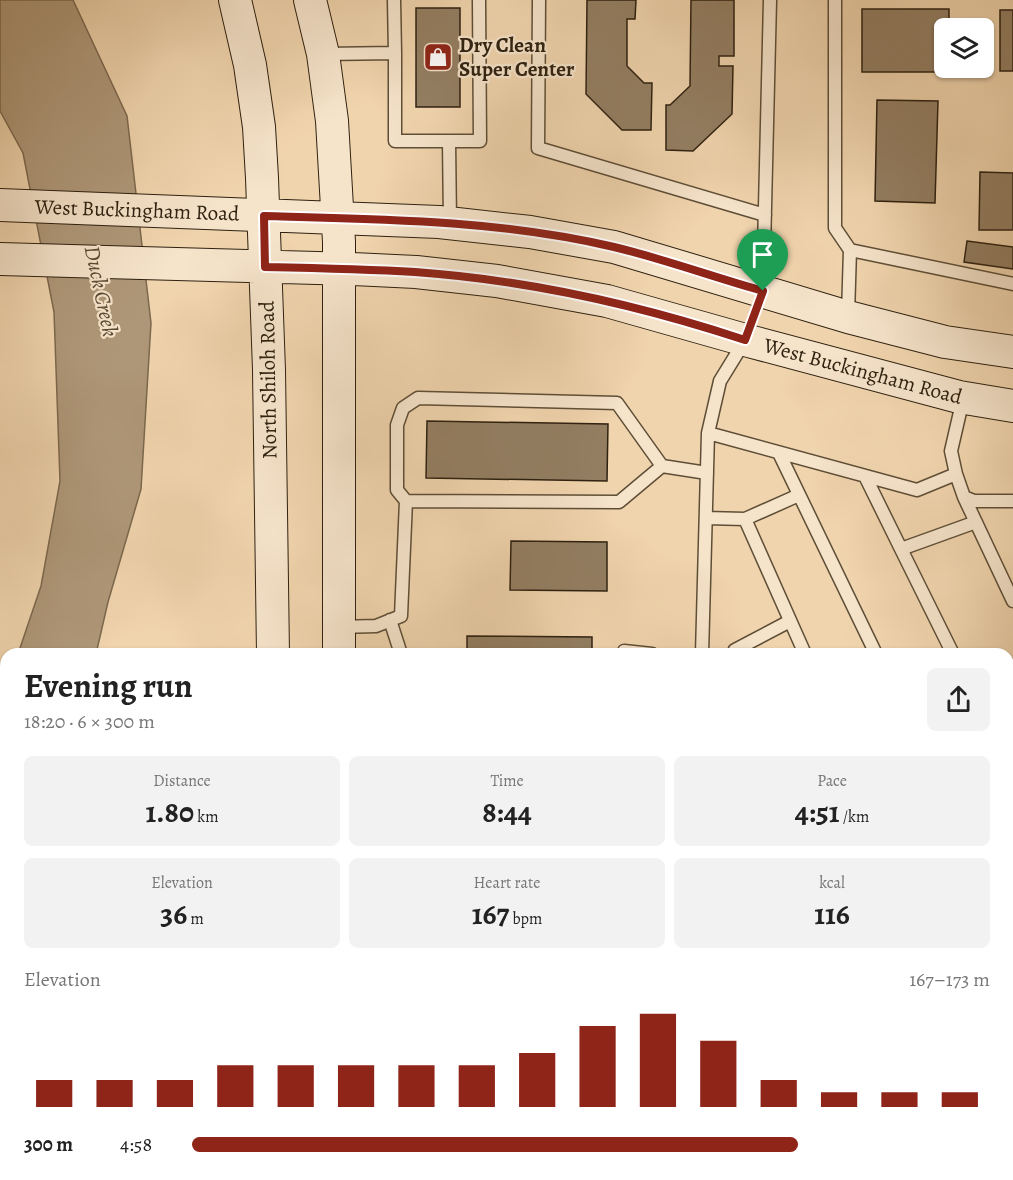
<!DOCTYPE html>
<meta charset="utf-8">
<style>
:root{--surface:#fff;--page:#f2f2f2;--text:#222;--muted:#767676;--accent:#8f2418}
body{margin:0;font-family:Alegreya,serif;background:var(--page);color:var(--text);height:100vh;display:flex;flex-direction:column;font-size:22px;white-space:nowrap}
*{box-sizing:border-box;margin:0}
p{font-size:20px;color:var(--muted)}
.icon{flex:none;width:33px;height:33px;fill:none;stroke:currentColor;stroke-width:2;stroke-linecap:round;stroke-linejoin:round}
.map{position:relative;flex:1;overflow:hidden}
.sheet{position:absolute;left:0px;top:648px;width:1014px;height:532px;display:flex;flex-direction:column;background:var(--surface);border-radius:18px 18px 0 0;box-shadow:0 2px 4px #0004}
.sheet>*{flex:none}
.fabs{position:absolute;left:934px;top:18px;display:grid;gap:12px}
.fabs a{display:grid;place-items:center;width:60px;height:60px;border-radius:9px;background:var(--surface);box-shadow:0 2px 4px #0004;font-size:30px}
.pin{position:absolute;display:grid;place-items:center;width:51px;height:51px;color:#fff;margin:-62px -26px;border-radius:50% 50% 50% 0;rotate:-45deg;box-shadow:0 0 6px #0007}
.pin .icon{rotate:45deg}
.round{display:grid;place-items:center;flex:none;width:63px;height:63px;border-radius:9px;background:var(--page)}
.summary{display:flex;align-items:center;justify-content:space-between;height:102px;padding:0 24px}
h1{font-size:33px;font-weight:600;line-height:45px}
.figures{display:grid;grid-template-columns:repeat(3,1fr);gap:9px;height:102px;padding:6px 24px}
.figures div{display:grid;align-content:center;border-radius:9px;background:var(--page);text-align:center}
.figures b{font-size:30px;font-weight:600}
.figures small{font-size:16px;font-weight:400}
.figures p{font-size:16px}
.chart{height:168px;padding:12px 24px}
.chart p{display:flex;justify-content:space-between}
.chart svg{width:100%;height:108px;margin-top:6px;stroke:var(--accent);stroke-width:6}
ul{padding:0 24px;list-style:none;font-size:20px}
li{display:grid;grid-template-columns:96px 72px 1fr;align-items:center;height:45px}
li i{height:15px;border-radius:8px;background:var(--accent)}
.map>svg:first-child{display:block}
.green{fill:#cfb692;stroke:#7e6c51;stroke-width:1.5}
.water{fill:#ae9778;stroke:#7b684e;stroke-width:1.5}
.building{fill:#937e62;stroke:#2e2110;stroke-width:1.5}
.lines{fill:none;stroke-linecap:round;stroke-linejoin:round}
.service-casing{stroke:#5e4e37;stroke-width:15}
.minor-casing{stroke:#5e4e37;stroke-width:26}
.secondary-casing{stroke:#2e2110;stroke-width:34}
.service{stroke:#f5e3ca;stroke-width:12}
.minor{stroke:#f5e3ca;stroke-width:22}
.secondary{stroke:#f5e3ca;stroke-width:32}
.route-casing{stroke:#fff;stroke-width:12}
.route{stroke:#8f2418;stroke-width:8}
.labels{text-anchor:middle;stroke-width:4.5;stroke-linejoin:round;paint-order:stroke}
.poi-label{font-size:21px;font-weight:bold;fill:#2e2110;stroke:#f5e3ca;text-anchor:start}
.street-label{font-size:21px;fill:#2e2110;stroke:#f5e3ca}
.water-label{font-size:22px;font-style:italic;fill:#5b4a34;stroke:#f5e3ca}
</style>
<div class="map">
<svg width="1013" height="1180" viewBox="0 0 1013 1180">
<rect width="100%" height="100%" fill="#f0d4ad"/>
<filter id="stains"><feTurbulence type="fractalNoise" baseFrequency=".00333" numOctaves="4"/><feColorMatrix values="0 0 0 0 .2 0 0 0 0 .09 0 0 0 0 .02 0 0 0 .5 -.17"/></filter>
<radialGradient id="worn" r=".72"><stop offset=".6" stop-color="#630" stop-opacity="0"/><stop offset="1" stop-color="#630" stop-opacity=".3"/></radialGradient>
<path class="green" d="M317,1174L499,1175V1180H316Z"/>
<path class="water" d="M0,0H73L127,116L151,323L141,489L108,602L96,654H18L41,586L60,481L54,312L23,153L0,111Z
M6,689V1006L0,989V707Z
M87,1175H167L172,1180H90Z"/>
<path class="building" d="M587,0H636L635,19H627V66L644,83H652L651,130H622L586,94Z
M691,0H734V56H719V66H733L732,114L693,151L666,150V105H670L690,86Z
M416,8H460V107H416Z
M862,9H949V19H966V28H945V68H966V72H862Z
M1000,10H1013V71H1000Z
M877,100L938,101L935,203L875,201Z
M980,172L1013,173V230H979Z
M967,241L1013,247V269L964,262Z
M427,421L608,424L607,481L426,478Z
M511,541L607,542V591L510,590Z
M467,636L592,637V654H467Z
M1013,857V973L1008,962V860Z"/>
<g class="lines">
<g class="service-casing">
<path id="service" d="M539,0L538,148L765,215
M835,0V228L850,250L1013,284
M395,53V141H449
M324,54L395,53L394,0
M450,223L449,141H480L479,0
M763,290L770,0
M848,315L850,250
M963,399L951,451L956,474L964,497L974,501H1013
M708,433L917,490L956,474
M779,453L876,654
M662,466L619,502L406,501L397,490V425L403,408L418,398L617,403L662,466L707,473
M865,476L901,549
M799,495L745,519L805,654
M964,497L1013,601
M706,518L745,519
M390,620L401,654
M339,627L376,626L401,616L406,501
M624,651L652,654
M702,654L708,433L720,381L744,342
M736,654L735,650L790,621
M953,654L901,549L976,522
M1008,764L1013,774
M1008,817L1013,815
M1008,1167H1013"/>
</g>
<g class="minor-casing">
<path id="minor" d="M549,1174V1180"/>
</g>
<g class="secondary-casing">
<path id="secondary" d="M235,0L250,65L259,127L262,178L269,370L273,654
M310,0L323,54L332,121L339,242V654
M0,205L439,222L530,232L614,247L848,317L945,342L1013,352
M0,259L353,269L416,272L497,281L607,301L745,340L959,397L1013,406
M234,1180L236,1174
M300,1180L302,1174"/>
</g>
<use href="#service" class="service"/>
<use href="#minor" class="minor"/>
<use href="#secondary" class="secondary"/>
</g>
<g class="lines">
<g class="route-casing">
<path id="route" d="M264,216C380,219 500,220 614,247C664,259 713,277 763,291L745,340C639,305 527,280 415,272C365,269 315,268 265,267Z"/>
</g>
<use href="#route" class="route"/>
</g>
<defs>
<g id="shop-square" transform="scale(1.5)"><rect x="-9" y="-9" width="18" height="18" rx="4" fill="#8f2418" stroke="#f5e3ca"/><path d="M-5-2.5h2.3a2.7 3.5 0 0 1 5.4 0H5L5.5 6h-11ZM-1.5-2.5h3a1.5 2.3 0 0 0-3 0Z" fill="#fff"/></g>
</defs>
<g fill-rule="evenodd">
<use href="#shop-square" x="438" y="57"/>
</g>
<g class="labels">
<g class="poi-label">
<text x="459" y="52">Dry Clean<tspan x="459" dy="24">Super Center</tspan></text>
</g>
<g class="street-label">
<text transform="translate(137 210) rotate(2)" y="7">West Buckingham Road</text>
<text transform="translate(863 371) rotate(15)" y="7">West Buckingham Road</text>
<text transform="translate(268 380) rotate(-91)" y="7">North Shiloh Road</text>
</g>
<g class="water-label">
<text transform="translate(102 291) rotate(78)" y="8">Duck Creek</text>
</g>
</g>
<rect width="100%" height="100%" filter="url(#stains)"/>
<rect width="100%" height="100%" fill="url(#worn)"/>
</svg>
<div class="fabs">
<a><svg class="icon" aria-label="layers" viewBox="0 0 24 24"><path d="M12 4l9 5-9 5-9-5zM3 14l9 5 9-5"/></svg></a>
</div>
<div class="pin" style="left:763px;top:291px;background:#1e9e55"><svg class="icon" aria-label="arrive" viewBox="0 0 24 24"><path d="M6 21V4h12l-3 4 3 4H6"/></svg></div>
<section class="sheet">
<div class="summary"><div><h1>Evening run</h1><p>18:20 · 6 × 300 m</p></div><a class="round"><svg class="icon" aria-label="share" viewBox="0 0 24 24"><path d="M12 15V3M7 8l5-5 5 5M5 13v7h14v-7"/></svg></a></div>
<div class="figures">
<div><p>Distance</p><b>1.80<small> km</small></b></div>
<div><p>Time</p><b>8:44</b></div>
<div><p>Pace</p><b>4:51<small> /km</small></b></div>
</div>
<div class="figures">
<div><p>Elevation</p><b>36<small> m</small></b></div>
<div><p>Heart rate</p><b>167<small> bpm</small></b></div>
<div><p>kcal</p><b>116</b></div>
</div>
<div class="chart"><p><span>Elevation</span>167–173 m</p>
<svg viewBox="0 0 160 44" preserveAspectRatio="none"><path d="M5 44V33M15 44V33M25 44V33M35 44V27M45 44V27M55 44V27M65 44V27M75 44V27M85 44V22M95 44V11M105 44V6M115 44V17M125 44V33M135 44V38M145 44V38M155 44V38"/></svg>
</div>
<ul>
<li><b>300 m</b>4:58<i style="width:76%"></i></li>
</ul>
</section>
</div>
